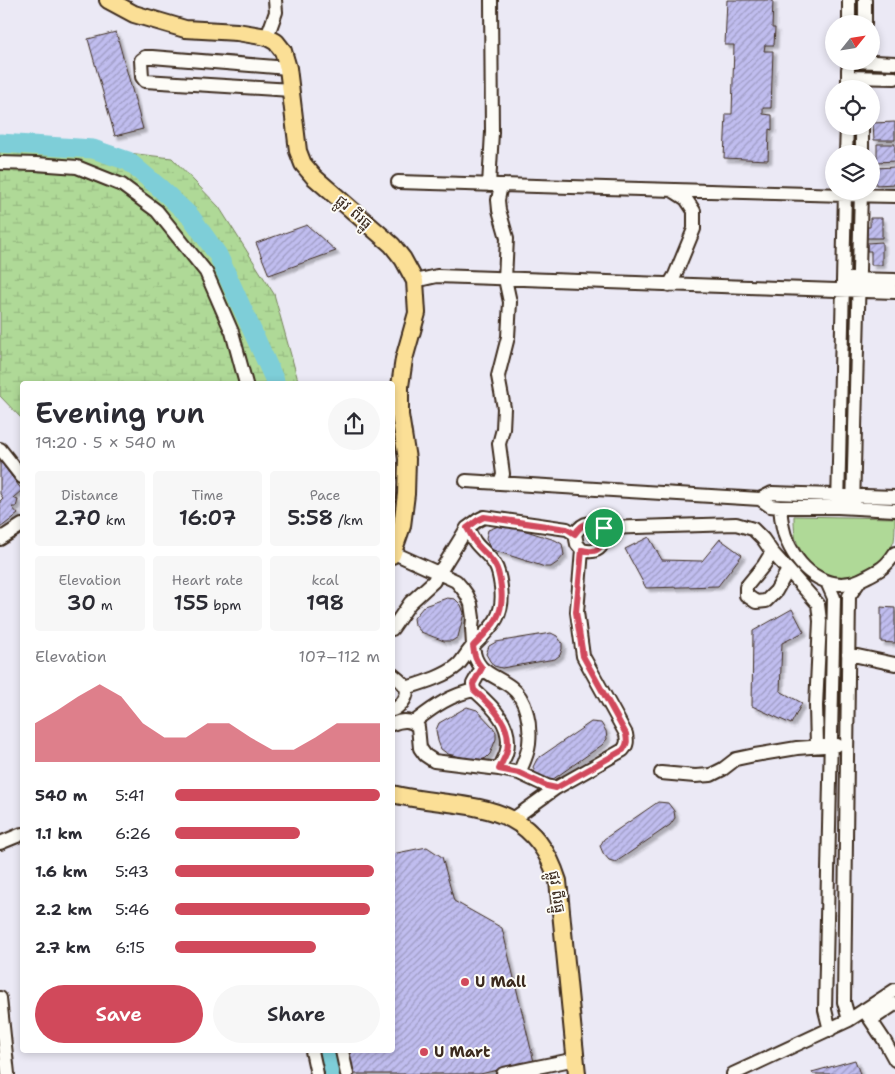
<!DOCTYPE html>
<meta charset="utf-8">
<style>
:root{--surface:#fff;--page:#f7f7f7;--text:#2b2b33;--muted:#7c7c81;--accent:#d1495b}
body{margin:0;font-family:"Shantell Sans","Noto Sans Khmer",sans-serif;background:var(--page);color:var(--text);height:100vh;display:flex;flex-direction:column;font-size:19px;white-space:nowrap}
*{box-sizing:border-box;margin:0}
p{font-size:16px;color:var(--muted)}
.icon{flex:none;width:28px;height:28px;fill:none;stroke:currentColor;stroke-width:2;stroke-linecap:round;stroke-linejoin:round}
.map{position:relative;flex:1;overflow:hidden}
.panel{position:absolute;left:20px;top:381px;width:375px;height:672px;display:flex;flex-direction:column;background:var(--surface);border-radius:5px;box-shadow:0 2px 8px #0003}
.panel>*{flex:none}
.needle{width:32px;rotate:60deg}
.fabs{position:absolute;left:825px;top:15px;display:grid;gap:10px}
.fabs a{display:grid;place-items:center;width:55px;height:55px;border-radius:50%;background:var(--surface);box-shadow:0 2px 8px #0003;font-size:25px}
.pin{position:absolute;display:grid;place-items:center;width:42px;height:42px;color:#fff;margin:-21px;border:2px solid #fff;border-radius:50%;box-shadow:0 1px 5px #0007}
.round{display:grid;place-items:center;flex:none;width:52px;height:52px;border-radius:26px;background:var(--page)}
.headline{display:flex;align-items:center;justify-content:space-between;height:85px;padding:0 15px}
h1{font-size:28px;font-weight:600;line-height:38px}
.stats{display:grid;grid-template-columns:repeat(3,1fr);gap:8px;height:85px;padding:5px 15px}
.stats div{display:grid;align-content:center;border-radius:5px;background:var(--page);text-align:center}
.stats b{font-size:21px;font-weight:600}
.stats small{font-size:14px;font-weight:400}
.stats p{font-size:14px}
.chart{height:140px;padding:10px 15px}
.chart p{display:flex;justify-content:space-between}
.chart svg{width:100%;height:90px;margin-top:5px;fill:var(--accent);opacity:.7}
.action{display:flex;gap:10px;margin-top:auto;padding:10px 15px}
.action a{flex:1;height:58px;border-radius:30px;background:var(--accent);color:#fff;font-size:20px;font-weight:600;line-height:58px;text-align:center}
.action a+a{background:var(--page);color:var(--text)}
ul{padding:0 15px;list-style:none;font-size:16px}
li{display:grid;grid-template-columns:80px 60px 1fr;align-items:center;height:38px}
li i{height:12px;border-radius:6px;background:var(--accent)}
.map>svg:first-child{display:block}
.grass{fill:#afd997;stroke:#75825a}
.wetland{fill:url(#wetland-marsh);stroke:#75825a}
.lines{fill:none;stroke-linecap:round;stroke-linejoin:round}
.river{stroke:#7eced8;stroke-width:19}
.building{fill:url(#building-hatch);stroke:#3b2a1e;filter:url(#shadow)}
.minor-casing{stroke:#3b2a1e;stroke-width:16}
.major-casing{stroke:#3b2a1e;stroke-width:20}
.minor{stroke:#fdfcf7;stroke-width:12}
.major{stroke:#fbdf96;stroke-width:16}
.route-casing{stroke:#fff;stroke-width:10}
.route{stroke:#d1495b;stroke-width:6}
.poi-dot{fill:#d1495b;stroke:#fdfcf7;stroke-width:2}
.labels{text-anchor:middle;stroke-width:4;stroke-linejoin:round;paint-order:stroke}
.street-label{font-size:15px;fill:#3b2a1e;stroke:#fdfcf7}
.poi-label{font-size:15px;font-weight:bold;fill:#3b2a1e;stroke:#fdfcf7;text-anchor:start}
</style>
<div class="map">
<svg width="895" height="1074" viewBox="0 0 895 1074">
<defs>
<pattern id="wetland-marsh" width="20" height="14" patternUnits="userSpaceOnUse" patternTransform="scale(1.25)"><rect width="20" height="14" fill="#afd997"/><path d="M1 5h8M5 5V1M11 12h8M15 12V8" fill="none" stroke="#97ba82"/></pattern>
<pattern id="building-hatch" width="6" height="6" patternUnits="userSpaceOnUse" patternTransform="scale(1.25)"><rect width="6" height="6" fill="#c0bdef"/><path d="M-1 1l2-2M0 6l6-6M5 7l2-2" fill="none" stroke="#9d9ac1"/></pattern>
<filter id="shadow"><feDropShadow dx="3.5" dy="3.5" stdDeviation="1" flood-color="#0004"/></filter>
</defs>
<rect width="100%" height="100%" fill="#ebe9f5"/>
<filter id="ink" filterUnits="userSpaceOnUse"><feTurbulence type="fractalNoise" baseFrequency=".02" numOctaves="2"/><feDisplacementMap in="SourceGraphic" scale="10" xChannelSelector="R" yChannelSelector="G"/><feConvolveMatrix kernelMatrix="1 2 1 2 8 2 1 2 1" color-interpolation-filters="sRGB"/></filter>
<g filter="url(#ink)">
<path class="grass" d="M794,516L895,518C895,525 895,535 894,541C883,571 841,587 814,568C807,562 796,544 795,535C794,529 794,522 794,516Z"/>
<path class="wetland" d="M0,143L93,149L172,158L219,207L274,294L299,384H22V419L0,396Z"/>
<g class="lines">
<path class="river" d="M0,143L93,149L128,161L160,188L191,217L218,255L275,381V384
M328,1051L332,1074"/>
</g>
<path class="building" d="M727,0H773L772,28H775L774,45H765L764,51H773L771,108H763V114L772,115V130L769,129L768,160L724,158L726,114H732L734,45H725Z
M116,32L143,129L115,136L88,39Z
M895,122V140H874L873,123Z
M877,144H895V161L877,162Z
M895,167V184L876,185L875,168Z
M870,218H882V238H864V227H870Z
M307,225L336,251L269,275L256,243Z
M882,242V265H871V251H867V243Z
M0,461L22,490L13,498L18,500L16,507H12L18,514L0,528V501L3,498L0,494Z
M504,524L555,540L562,544L564,555L558,562L551,567H545L493,550L489,546L486,538L488,530Z
M649,537L662,560L702,561L720,539L742,555L718,586L646,588L625,549Z
M447,598L455,599L461,605L464,613L458,637L452,641H444L421,632L415,625L414,618L424,606Z
M881,607L895,608V643L881,642Z
M792,609L804,632L782,643L780,691L802,703L791,724L752,706L753,631Z
M551,633L557,636L562,643V649L560,655L555,659L502,668L494,666L490,661L486,654L489,646L496,642Z
M467,707L477,710L492,726L496,732V739L490,754L486,758L478,761L448,754L441,749L438,741L436,730L439,723Z
M591,722L601,723L606,731L607,739L602,745L549,782L541,781L535,773L533,767L537,759Z
M658,802L668,803L674,811L675,818L670,825L616,862L609,860L603,853L600,846L604,839Z
M427,847L442,857L454,901L502,928L534,1062L480,1074H350L345,1051H392V854Z
M855,1060L860,1074H813L812,1072Z"/>
<g class="lines">
<g class="minor-casing">
<path id="minor" d="M849,24V0
M865,24V0
M267,37L276,12L275,0
M853,61L895,63
M288,68L152,57H145L141,60L142,77L145,81L291,90
M848,77L895,78
M848,89V69
M846,154L847,126
M862,154V126
M0,163L36,164L77,167L122,185L157,211L206,272L232,332L246,384
M398,182L845,195L895,196
M489,185L492,132L491,0
M850,279L895,280
M415,281L437,276L895,292
M669,285L675,275L694,229V211L686,199L672,190
M0,449L22,477
M466,481L760,499L772,493L895,497
M500,483L503,474L499,444L503,429L504,408L498,376L508,337L510,302L505,279L507,238L499,210L498,200L501,185
M760,499L770,506L780,507H838L895,510
M780,507C781,518 782,530 787,541C801,573 832,596 866,577C880,570 886,567 895,553
M838,507L845,191
M853,508L861,191
M467,528C470,533 472,538 475,542C481,550 490,556 495,565C499,571 500,580 501,587C505,616 492,627 473,646C475,673 494,674 511,687C527,699 531,725 529,744C528,754 523,764 519,773
M604,528L736,524L753,529L763,539L772,552L764,565L746,587V595L756,602L766,601L776,591L788,570L772,552
M575,534C584,520 591,522 604,528C605,544 601,555 582,550
M0,539L22,525
M394,553L456,581L462,588L467,595L471,604L473,618L472,628L473,646C467,652 463,660 458,665C446,676 422,683 406,688
M788,570L818,604L820,621L816,706L817,746
M827,582L834,598L825,1010L830,1030
M392,629L410,603L434,581L437,573L443,567L467,528L478,520L484,517L567,529L575,534L577,544L582,550L577,612L583,656L626,734C627,740 628,744 623,750L556,788L513,819
M848,654L895,664
M482,668L473,684L474,690C492,706 515,726 506,754C504,759 501,764 499,769
M392,674C403,683 413,689 402,703C398,706 397,709 392,710
M392,724C402,720 411,719 418,727L420,748L425,755L434,761L499,769L519,773L547,786L556,788
M416,724L417,720C435,706 451,695 474,690
M661,773L695,776L711,775L723,769L736,759L755,755L797,748L837,745
M0,843L22,834
M0,998L8,1074
M864,1010L884,1040L895,1060
M849,1020L844,1002L849,596L859,582
M871,1020L895,1004
M312,1051L317,1074
M342,1051L347,1074
M503,1074L576,1059
M733,1074L849,1020L895,990"/>
</g>
<g class="major-casing">
<path id="major" d="M108,0L134,14L185,29L237,32L267,37L276,42L283,51L288,68L298,151L303,164L314,177L392,245L403,259L415,281L417,313L404,359L400,386V415L407,459L406,494L402,526L392,555
M392,794C464,811 531,794 558,881L577,1074"/>
</g>
<use href="#minor" class="minor"/>
<use href="#major" class="major"/>
</g>
</g>
<g class="lines" filter="url(#ink)">
<g class="route-casing">
<path id="route" d="M484,517L567,529L575,534C584,520 591,522 604,528C604,544 601,555 582,550L576,612L583,656L626,734C627,740 628,744 623,750L556,788L547,786L519,773L499,769C501,764 504,759 506,754C515,727 492,706 474,690L473,684L482,668C476,661 474,656 473,646C492,627 505,616 501,587C500,580 499,571 495,565C490,556 481,550 475,542C472,537 470,533 467,528L478,520Z"/>
</g>
<use href="#route" class="route"/>
</g>
<g class="poi-dot">
<circle cx="465" cy="982" r="5"/>
<circle cx="424" cy="1052" r="5"/>
</g>
<g class="labels">
<g class="street-label">
<text transform="translate(354 212) rotate(41)" y="5">ផ្លូវ ពីរធ្នូ</text>
<text transform="translate(557 892) rotate(81)" y="5">ផ្លូវ ពីរធ្នូ</text>
</g>
<g class="poi-label">
<text x="475" y="987">U Mall</text>
<text x="434" y="1057">U Mart</text>
</g>
</g>
</svg>
<div class="fabs">
<a><svg class="needle" viewBox="-14 -14 28 28"><path d="M0-13l5 13h-10z" fill="#e53935"/><path d="M0 13l5-13h-10z" fill="#7c7c81"/></svg></a>
<a><svg class="icon" aria-label="locate" viewBox="0 0 24 24"><circle cx="12" cy="12" r="6"/><path d="M12 2v4M12 18v4M2 12h4M18 12h4"/></svg></a>
<a><svg class="icon" aria-label="layers" viewBox="0 0 24 24"><path d="M12 4l9 5-9 5-9-5zM3 14l9 5 9-5"/></svg></a>
</div>
<div class="pin" style="left:604px;top:528px;background:#1e9e55"><svg class="icon" aria-label="arrive" viewBox="0 0 24 24"><path d="M6 21V4h12l-3 4 3 4H6"/></svg></div>
<section class="panel">
<div class="headline"><div><h1>Evening run</h1><p>19:20 · 5 × 540 m</p></div><a class="round"><svg class="icon" aria-label="share" viewBox="0 0 24 24"><path d="M12 15V3M7 8l5-5 5 5M5 13v7h14v-7"/></svg></a></div>
<div class="stats">
<div><p>Distance</p><b>2.70<small> km</small></b></div>
<div><p>Time</p><b>16:07</b></div>
<div><p>Pace</p><b>5:58<small> /km</small></b></div>
</div>
<div class="stats">
<div><p>Elevation</p><b>30<small> m</small></b></div>
<div><p>Heart rate</p><b>155<small> bpm</small></b></div>
<div><p>kcal</p><b>198</b></div>
</div>
<div class="chart"><p><span>Elevation</span>107–112 m</p>
<svg viewBox="0 0 160 44" preserveAspectRatio="none"><path d="M0 44V25L10 19L20 12L30 6L40 12L50 25L60 32L70 32L80 25L90 25L100 32L110 38L120 38L130 32L140 25L150 25L160 25V44z"/></svg>
</div>
<ul>
<li><b>540 m</b>5:41<i style="width:100%"></i></li>
<li><b>1.1 km</b>6:26<i style="width:61%"></i></li>
<li><b>1.6 km</b>5:43<i style="width:97%"></i></li>
<li><b>2.2 km</b>5:46<i style="width:95%"></i></li>
<li><b>2.7 km</b>6:15<i style="width:69%"></i></li>
</ul>
<div class="action"><a>Save</a><a>Share</a></div>
</section>
</div>
